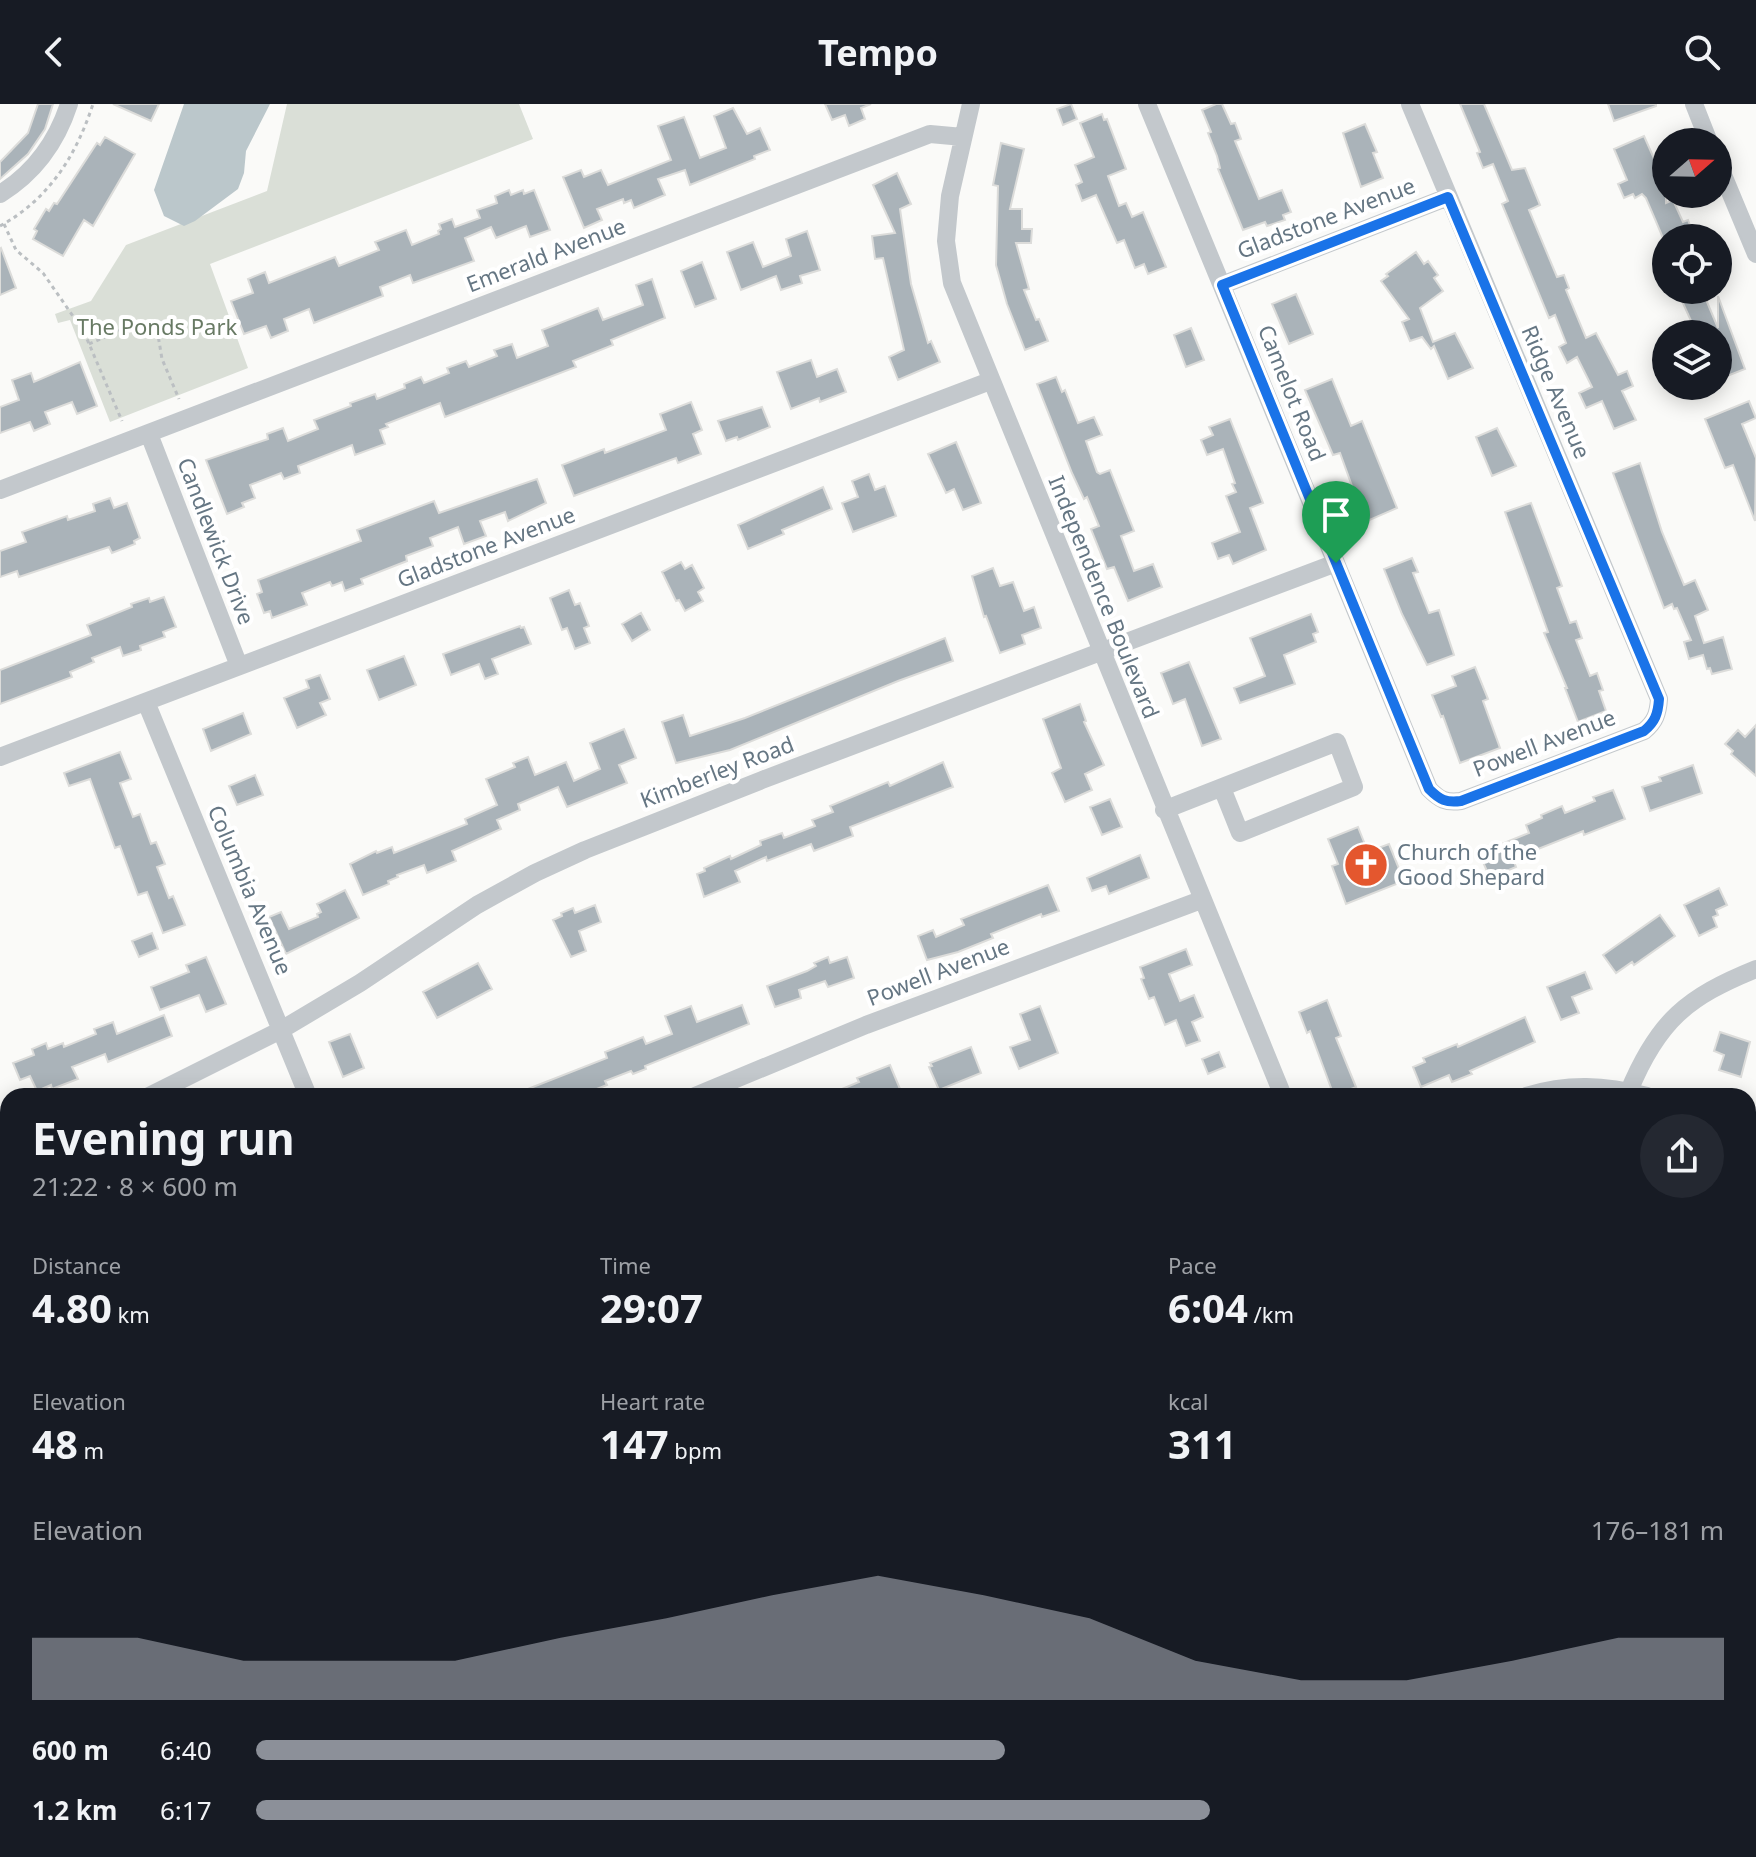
<!DOCTYPE html>
<meta charset="utf-8">
<style>
:root{--surface:#171b24;--page:#242831;--text:#f1f3f6;--muted:#9ea1a6;--accent:#8c9099}
body{margin:0;font-family:"Noto Sans",sans-serif;background:var(--page);color:var(--text);height:100vh;display:flex;flex-direction:column;font-size:30px;white-space:nowrap}
*{box-sizing:border-box;margin:0}
p{font-size:26px;color:var(--muted)}
.icon{flex:none;width:44px;height:44px;fill:none;stroke:currentColor;stroke-width:2;stroke-linecap:round;stroke-linejoin:round}
.map{position:relative;flex:1;overflow:hidden}
.sheet{position:absolute;left:0px;top:984px;width:1756px;height:770px;display:flex;flex-direction:column;background:var(--surface);border-radius:24px 24px 0 0;box-shadow:0 4px 20px #0003}
.sheet>*{flex:none}
.needle{width:52px;rotate:70deg}
.fabs{position:absolute;left:1652px;top:24px;display:grid;gap:16px}
.fabs a{display:grid;place-items:center;width:80px;height:80px;border-radius:50%;background:var(--surface);box-shadow:0 4px 20px #0003;font-size:40px}
.pin{position:absolute;display:grid;place-items:center;width:68px;height:68px;color:#fff;margin:-82px -34px;border-radius:50% 50% 50% 0;rotate:-45deg;box-shadow:0 0 8px #0007}
.pin .icon{rotate:45deg}
.round{display:grid;place-items:center;flex:none;width:84px;height:84px;border-radius:42px;background:var(--page)}
.overview{display:flex;align-items:center;justify-content:space-between;height:136px;padding:0 32px}
h1{font-size:44px;font-weight:700;line-height:60px}
.figures{display:grid;grid-template-columns:repeat(3,1fr);gap:12px;height:136px;padding:8px 32px}
.figures div{display:grid;align-content:center}
.figures b{font-size:40px;font-weight:700}
.figures small{font-size:22px;font-weight:400}
.figures p{font-size:22px}
.chart{height:224px;padding:16px 32px}
.chart p{display:flex;justify-content:space-between}
.chart svg{width:100%;height:144px;margin-top:8px;fill:var(--accent);opacity:.7}
ul{padding:0 32px;list-style:none;font-size:26px}
li{display:grid;grid-template-columns:128px 96px 1fr;align-items:center;height:60px}
li i{height:20px;border-radius:10px;background:var(--accent)}
header{display:flex;justify-content:space-between;align-items:center;height:104px;padding:0 32px;background:var(--surface);font-size:36px;font-weight:700}
.map>svg:first-child{display:block}
.built{fill:#e8e9e9}
.green{fill:#dadfd7}
.water{fill:#bbc7cb}
.building{fill:#aab3b9;stroke:#dcdcda;stroke-width:2}
.lines{fill:none;stroke-linecap:round;stroke-linejoin:round}
.path{stroke:#bbbfc2;stroke-width:3;stroke-dasharray:4 4;stroke-linecap:butt}
.minor{stroke:#c3c8cc;stroke-width:18}
.route-casing{stroke:#fff;stroke-width:16}
.route{stroke:#1a73e8;stroke-width:10}
.labels{text-anchor:middle;stroke-width:8;stroke-linejoin:round;paint-order:stroke}
.street-label{font-size:22px;fill:#657683;stroke:#fff}
.park-label{font-size:22px;fill:#687a64;stroke:#fff}
.poi-label{font-size:22px;fill:#657683;stroke:#fff;text-anchor:start}
</style>
<header><svg class="icon" aria-label="back" viewBox="0 0 24 24"><path d="M15 5l-7 7 7 7"/></svg>Tempo<svg class="icon" aria-label="search" viewBox="0 0 24 24"><circle cx="10" cy="10" r="6"/><path d="M15 15l6 6"/></svg></header>
<div class="map">
<svg width="1756" height="1753" viewBox="0 0 1756 1753">
<rect width="100%" height="100%" fill="#fafaf8"/>
<path class="built" d="M1167,1746H1242L1245,1753H1149Z"/>
<path class="green" d="M287,0H519L533,35L210,160L248,264L110,318L70,216L58,219L55,210L91,197L126,141L267,87Z
M8,1179V1401L0,1404V1182Z
M605,1746H1167L1149,1753H587Z"/>
<path class="water" d="M184,0H270L246,47L244,69L238,85L195,117L184,122L164,112L154,86Z"/>
<path class="building" d="M38,0H53L45,25L28,50L0,75V58L28,29Z
M113,0H159L151,17Z
M825,0H871L861,4L865,15L849,22L845,11L832,16Z
M1071,0L1077,15L1063,21L1057,5Z
M1216,0H1222L1231,20L1235,19L1241,35L1235,37L1259,95L1282,86L1291,108L1283,111L1285,116L1267,122L1265,118L1243,126L1218,65L1220,64L1217,52L1208,29L1211,28L1202,6Z
M1460,0H1484L1512,66L1525,64L1540,101L1529,106L1557,173L1564,171L1569,184L1566,186L1586,234L1596,229L1618,271L1627,267L1633,282L1622,287L1636,316L1614,325L1602,297L1586,304L1579,289L1592,283L1577,253L1567,259L1559,243L1566,239L1555,211L1549,214L1502,100L1508,97L1493,60L1483,64L1477,49L1480,48Z
M1608,0H1656V2L1614,17Z
M733,4L747,30L760,24L770,46L754,52L755,55L690,81L685,66L658,75L665,91L634,104L631,96L624,99L623,95L597,105L602,116L584,124L563,73L581,66L584,73L601,66L608,81L671,56L658,22L684,13L700,54L726,44L714,12Z
M1102,10L1104,16L1107,15L1126,65L1108,72L1119,102L1126,99L1132,113L1143,108L1166,163L1148,170L1144,160L1135,164L1124,136L1117,139L1096,91L1082,97L1076,81L1082,78L1075,61L1094,53L1080,19Z
M1365,20L1377,48L1373,49L1383,74L1361,83L1343,29Z
M1644,32L1659,66L1666,63V99L1673,96L1683,118L1688,116L1695,134H1663L1646,94L1642,90L1635,94L1633,90L1624,94L1618,80L1627,76L1614,45Z
M105,33L135,50L93,122L84,116L63,152L33,135L37,127L34,125L46,105L49,107L54,99L57,100L97,39L100,41Z
M1001,39L1024,45L1010,105H1022V125H1032L1031,139H1016L1029,185L1024,186L1036,216L1039,215L1048,237L1025,246L1007,200L996,161L998,82L993,81Z
M897,69L911,100L900,105L911,180L928,239L931,237L940,258L898,276L889,253L904,246L883,154L875,155L872,132L895,129L873,81Z
M509,86L511,91L523,86L524,90L534,86L550,126L530,133L526,122L496,134L491,123L465,134L474,157L413,179L410,171L380,183L383,192L314,219L309,205L284,215L288,227L271,234L266,222L244,230L231,197L253,189L248,175L265,168L269,179L335,153L339,162L379,146L375,138L406,126L412,141L439,130L438,127L441,125L439,120L452,115L455,123L480,114L477,106L497,99L495,92Z
M807,127L820,166L800,172L802,179L781,186L776,172L741,186L727,148L753,138L763,163L791,152L786,135Z
M1,144L16,184L0,191V145Z
M1416,148L1424,160L1428,157L1438,171L1434,174L1443,187L1420,204L1433,238L1455,229L1473,264L1448,275L1434,242L1431,245L1422,233L1410,237L1402,218L1409,215L1381,177L1388,172L1386,170Z
M702,158L716,195L695,203L681,167Z
M652,175L665,214L611,236L613,241L573,257L576,263L534,279L445,313L440,299L386,320L388,323L380,326L385,340L355,351L352,341L298,362L300,369L284,375L281,369L250,381L255,394L242,399L244,403L227,410L206,356L268,335L267,330L283,324L288,337L318,325L314,316L351,302L350,299L375,290L377,295L405,284L404,280L421,273L424,279L449,269L447,264L466,257L469,263L497,252L494,246L512,240L517,254L548,242L542,226L598,204L603,216L643,201L636,181Z
M1677,186H1702L1718,224V192L1745,265L1722,274L1718,264V230H1697Z
M1296,190L1313,230L1289,240L1272,200Z
M1191,224L1204,256L1186,263L1174,231Z
M811,256L817,273L837,265L846,288L820,298L819,294L791,305L777,268Z
M80,258L97,302L77,310L72,298L45,308L50,320L34,327L30,318L0,329V303L19,296L12,276L31,269L34,278Z
M1056,273L1062,288L1065,286L1078,319L1094,313L1102,331L1086,337L1097,368L1100,370L1110,366L1134,427L1121,432L1134,467L1153,460L1162,483L1128,497L1114,463L1107,465L1091,425L1099,422L1087,393L1084,395L1072,369L1037,280Z
M1332,275L1351,322L1362,317L1397,404L1365,418L1340,349L1333,351L1305,286Z
M1749,297L1756,314L1742,320L1756,354L1755,417L1733,361L1725,364L1705,315Z
M691,298L702,326L693,330L701,350L678,359L676,354L574,392L562,361L604,345L605,349L666,326L660,310Z
M762,303L770,323L738,336L737,333L726,337L718,317Z
M1230,315L1263,399L1250,404L1266,446L1233,460L1229,451L1218,455L1212,439L1240,428L1226,392L1236,388L1232,380L1235,379L1223,345L1207,351L1201,336L1213,331L1209,323Z
M1497,324L1516,362L1492,372L1476,333Z
M956,338L981,399L963,406L954,385L946,389L928,350Z
M1640,359L1662,428L1684,481L1695,476L1708,506L1695,512L1704,539L1723,533L1732,565L1712,570L1710,564L1707,565L1703,551L1689,555L1684,538L1691,536L1677,504L1674,505L1672,500L1664,504L1613,369Z
M869,370L875,386L885,382L896,412L853,428L842,399L858,393L852,377Z
M537,375L546,399L508,417L505,408L480,417L486,432L464,440L458,423L430,434L433,442L406,452L407,457L361,475L363,480L345,487L342,478L332,482L330,478L302,489L307,501L272,514L270,507L264,509L257,490L262,488L258,476L361,437L357,426L434,397L439,409Z
M823,383L832,405L782,426L784,430L748,445L738,421Z
M110,394L114,404L127,399L140,434L134,437L135,440L112,449L109,443L19,473L17,467L0,473V447L26,438L22,428L67,412L68,416L95,407L93,400Z
M1531,399L1562,482L1557,484L1570,519L1576,517L1582,534L1576,536L1590,572L1597,569L1603,586L1599,587L1606,607L1578,618L1565,584H1567L1544,529L1548,528L1505,408Z
M1412,454L1418,468L1413,469L1429,509L1439,506L1454,551L1427,561L1402,510L1384,465Z
M681,458L685,465L692,461L704,484L698,488L703,497L685,507L679,496L676,497L662,468Z
M993,464L1000,482L1013,478L1024,507L1034,503L1041,524L1022,531L1025,540L1000,549L986,512L984,513L972,472Z
M569,486L575,501L580,499L589,522L584,524L590,539L575,545L567,524L562,526L550,494Z
M164,493L176,523L163,528L165,533L140,542L141,546L123,552L120,543L92,554L94,558L70,568L72,573L0,600V566L91,531L87,521L132,503L131,500L149,494L150,498Z
M641,509L650,526L632,537L622,520Z
M1311,510L1318,528L1313,530L1316,538L1284,551L1295,580L1240,599L1234,584L1265,572L1250,534Z
M520,522L521,524L524,523L531,540L492,555L498,570L485,575L479,560L451,571L443,550Z
M945,534L953,557L898,577L730,646L676,659L662,618L683,611L690,632L745,614Z
M404,552L416,581L379,596L367,566Z
M1189,558L1221,635L1202,642L1185,595L1173,600L1161,569Z
M1475,563L1488,595L1483,597L1500,644L1460,659L1443,612L1441,613L1432,591L1456,582L1452,572Z
M320,571L330,595L320,599L326,611L297,624L284,594L309,584L306,576Z
M1080,600L1086,617L1084,618L1104,661L1085,670L1092,686L1065,698L1052,669L1061,664L1043,615Z
M243,609L251,630L211,647L203,625Z
M1756,621V672L1731,650L1733,647L1725,640L1738,626L1745,633Z
M624,625L636,654L619,661L627,679L567,703L558,683L518,700L520,706L497,716L501,725L452,747L456,757L427,769L424,761L397,771L398,773L388,777L389,780L363,791L350,760L376,747L377,749L392,743L394,749L467,720L465,715L497,701L486,675L515,663L513,659L528,653L535,671L566,658L574,677L600,665L590,639Z
M120,648L131,675L120,679L133,713L140,710L151,740L156,738L165,760L157,763L169,794L173,792L185,821L163,829L147,788L138,791L120,742L115,744L90,675L69,682L64,669Z
M943,658L953,683L850,723L853,732L814,747L811,740L767,757L766,753L735,767L740,778L704,793L697,770L705,767L704,764L730,752L731,755L761,741L760,737L782,729L784,734L815,722L812,716L833,708L830,702L888,678L890,682Z
M1693,661L1702,689L1650,707L1642,683L1661,677L1659,673Z
M255,671L263,691L237,701L229,682Z
M1613,686L1625,715L1584,731L1583,727L1513,755L1516,763L1490,774L1479,749L1529,729L1526,721L1542,714L1541,711L1562,702L1565,709L1595,697L1593,693Z
M1110,695L1122,723L1102,731L1090,703Z
M1358,723L1368,748L1389,740L1404,777L1346,800L1332,762L1338,760L1328,735Z
M1140,751L1149,774L1109,790L1106,782L1092,787L1087,774Z
M1048,781L1059,807L1042,813L1041,810L991,830L993,834L958,848L927,856L918,832L933,826L936,833L964,821L961,815Z
M1719,784L1727,801L1716,806L1718,811L1713,813L1717,823L1699,832L1684,801Z
M345,786L359,814L286,850L269,813L281,808L289,825L318,813L317,810L321,808L317,800Z
M595,801L601,818L579,827L586,847L571,853L553,816L562,812L561,809L573,804L575,809Z
M1660,811L1675,832L1634,861L1632,858L1616,869L1603,851Z
M152,829L158,845L139,853L132,837Z
M1186,845L1192,861L1169,870L1180,897L1194,891L1203,913L1192,918L1200,937L1186,942L1176,916L1165,921L1154,893L1149,895L1141,875L1144,874L1140,863Z
M206,853L226,900L206,908L199,891L160,906L151,883L189,868L186,861Z
M828,853L830,859L847,853L854,874L828,883L825,877L799,886L801,894L775,903L767,882L807,867L816,862L814,859Z
M478,859L492,885L437,914L423,888Z
M1585,868L1592,885L1572,893L1579,909L1561,916L1547,883Z
M1327,896L1341,932L1336,934L1356,983L1334,992L1310,927L1307,929L1299,908Z
M742,901L749,920L645,962L646,965L633,970L631,967L605,977L607,981L579,992H510L607,954L605,948L643,933L646,940L672,930L665,912L691,902L697,918Z
M1040,902L1058,949L1019,965L1010,943L1030,936L1020,910Z
M164,911L172,932L108,958L105,950L72,963L78,975L52,985L51,981L37,987L30,972L20,976L13,959L34,951L32,945L46,939L48,945L63,939L64,943L96,930L94,925L113,918L117,930Z
M1525,913L1535,938L1470,967L1472,970L1452,978L1449,971L1421,983L1413,963L1425,958L1423,954L1457,940L1458,943Z
M1720,928L1750,938L1741,973L1719,966L1724,951L1714,947Z
M350,930L364,964L343,973L329,938Z
M971,943L981,969L939,986L929,963L932,962L930,959Z
M1219,948L1225,963L1208,970L1202,955Z
M890,961L900,985L882,992H825L859,978L857,974Z"/>
<g class="lines">
<path class="path" d="M4,120L16,146L43,169L84,228L122,317
M0,122C49,95 76,52 93,0
M89,240L121,226L157,225L162,255L179,295
M0,1284L8,1281
M492,1746L495,1753
M1154,1753L1155,1746"/>
<path class="minor" d="M971,0L950,92L946,137L952,179L1283,992
M1147,0L1429,685C1440,696 1446,699 1461,697L1644,627C1655,618 1658,610 1659,595L1410,0
M1694,0L1709,38
M1718,59L1756,150
M0,90C34,69 57,37 69,0
M1222,181L1448,93
M149,330L239,562
M0,386L930,30L963,33
M146,598L308,992
M0,653L990,277
M1164,706L1337,638L1354,683L1240,729L1222,684
M1629,987C1658,917 1687,893 1756,865
M149,992L281,926L360,879L477,801L535,769L585,746L762,676L1336,459
M695,992L866,921L1201,796
M1526,992C1568,979 1605,981 1647,992
M1748,1021L1756,1023
M0,1051L8,1048
M1748,1273L1756,1276
M1748,1499L1756,1502
M0,1555L8,1551
M519,1746L522,1753
M1365,1746L1368,1753
M1601,1746L1604,1753
M242,1753L260,1746
M1754,1753L1756,1752"/>
</g>
<g class="lines">
<g class="route-casing">
<path id="route" d="M1448,93L1659,595C1658,610 1655,618 1644,627L1461,697C1446,699 1440,696 1429,685L1222,181Z"/>
</g>
<use href="#route" class="route"/>
</g>
<defs>
<g id="church-disc" transform="scale(2.3)"><circle r="9.5" fill="#e4572e" stroke="#fff"/><path d="M-1.2-6h2.4v3.5h3.3v2.4h-3.3V6h-2.4V-.1h-3.3v-2.4h3.3Z" fill="#fff"/></g>
</defs>
<g fill-rule="evenodd">
<use href="#church-disc" x="1366" y="761"/>
</g>
<g class="labels">
<g class="street-label">
<text transform="translate(1326 114) rotate(-21)" y="8">Gladstone Avenue</text>
<text transform="translate(546 151) rotate(-21)" y="8">Emerald Avenue</text>
<text transform="translate(1556 288) rotate(67)" y="8">Ridge Avenue</text>
<text transform="translate(1292 289) rotate(68)" y="8">Camelot Road</text>
<text transform="translate(216 437) rotate(69)" y="8">Candlewick Drive</text>
<text transform="translate(486 443) rotate(-21)" y="8">Gladstone Avenue</text>
<text transform="translate(1104 493) rotate(68)" y="8">Independence Boulevard</text>
<text transform="translate(1544 639) rotate(-21)" y="8">Powell Avenue</text>
<text transform="translate(717 668) rotate(-21)" y="8">Kimberley Road</text>
<text transform="translate(250 786) rotate(67)" y="8">Columbia Avenue</text>
<text transform="translate(938 868) rotate(-21)" y="8">Powell Avenue</text>
</g>
<g class="park-label">
<text x="157" y="231">The Ponds Park</text>
</g>
<g class="poi-label">
<text x="1397" y="756">Church of the<tspan x="1397" dy="25">Good Shepard</tspan></text>
</g>
</g>
</svg>
<div class="fabs">
<a><svg class="needle" viewBox="-14 -14 28 28"><path d="M0-13l5 13h-10z" fill="#e53935"/><path d="M0 13l5-13h-10z" fill="#9ea1a6"/></svg></a>
<a><svg class="icon" aria-label="locate" viewBox="0 0 24 24"><circle cx="12" cy="12" r="6"/><path d="M12 2v4M12 18v4M2 12h4M18 12h4"/></svg></a>
<a><svg class="icon" aria-label="layers" viewBox="0 0 24 24"><path d="M12 4l9 5-9 5-9-5zM3 14l9 5 9-5"/></svg></a>
</div>
<div class="pin" style="left:1336px;top:459px;background:#1e9e55"><svg class="icon" aria-label="arrive" viewBox="0 0 24 24"><path d="M6 21V4h12l-3 4 3 4H6"/></svg></div>
<section class="sheet">
<div class="overview"><div><h1>Evening run</h1><p>21:22 · 8 × 600 m</p></div><a class="round"><svg class="icon" aria-label="share" viewBox="0 0 24 24"><path d="M12 15V3M7 8l5-5 5 5M5 13v7h14v-7"/></svg></a></div>
<div class="figures">
<div><p>Distance</p><b>4.80<small> km</small></b></div>
<div><p>Time</p><b>29:07</b></div>
<div><p>Pace</p><b>6:04<small> /km</small></b></div>
</div>
<div class="figures">
<div><p>Elevation</p><b>48<small> m</small></b></div>
<div><p>Heart rate</p><b>147<small> bpm</small></b></div>
<div><p>kcal</p><b>311</b></div>
</div>
<div class="chart"><p><span>Elevation</span>176–181 m</p>
<svg viewBox="0 0 160 44" preserveAspectRatio="none"><path d="M0 44V25L10 25L20 32L30 32L40 32L50 25L60 19L70 12L80 6L90 12L100 19L110 32L120 38L130 38L140 32L150 25L160 25V44z"/></svg>
</div>
<ul>
<li><b>600 m</b>6:40<i style="width:51%"></i></li>
<li><b>1.2 km</b>6:17<i style="width:65%"></i></li>
</ul>
</section>
</div>
